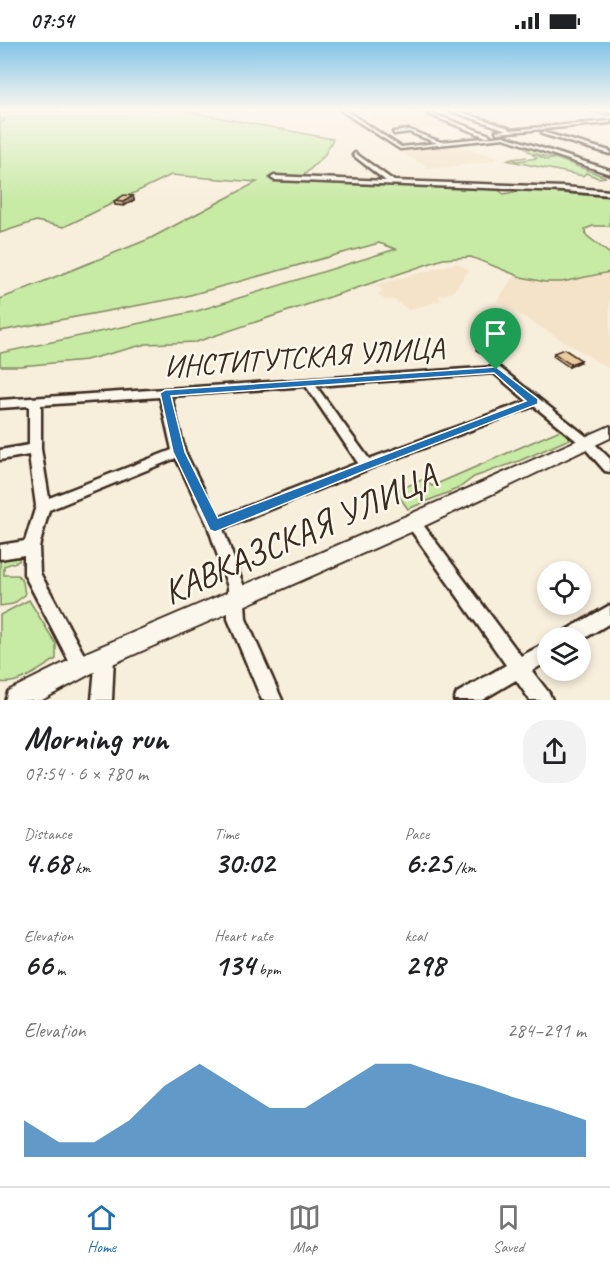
<!DOCTYPE html>
<meta charset="utf-8">
<style>
:root{--surface:#fff;--page:#f2f2f2;--text:#202124;--muted:#757577;--line:#e0e0e0;--accent:#1f6fb2}
body{margin:0;font-family:Caveat,sans-serif;background:var(--page);color:var(--text);height:100vh;display:flex;flex-direction:column;font-size:22px;white-space:nowrap}
*{box-sizing:border-box;margin:0}
p{font-size:20px;color:var(--muted)}
.icon{flex:none;width:33px;height:33px;fill:none;stroke:currentColor;stroke-width:2;stroke-linecap:round;stroke-linejoin:round}
.map{position:relative;height:658px;overflow:hidden}
.drawer{display:flex;flex-direction:column;background:var(--surface);flex:1}
.drawer>*{flex:none}
.fabs{position:absolute;left:537px;top:519px;display:grid;gap:12px}
.fabs a{display:grid;place-items:center;width:54px;height:54px;border-radius:50%;background:var(--surface);box-shadow:0 3px 9px #0003;font-size:30px}
.pin{position:absolute;display:grid;place-items:center;width:51px;height:51px;color:#fff;margin:-62px -26px;border-radius:50% 50% 50% 0;rotate:-45deg;box-shadow:0 0 6px #0007}
.pin .icon{rotate:45deg}
.round{display:grid;place-items:center;flex:none;width:63px;height:63px;border-radius:24px;background:var(--page)}
.headline{display:flex;align-items:center;justify-content:space-between;height:102px;padding:0 24px}
h1{font-size:33px;font-weight:600;line-height:45px}
.figures{display:grid;grid-template-columns:repeat(3,1fr);gap:9px;height:102px;padding:6px 24px}
.figures div{display:grid;align-content:center}
.figures b{font-size:30px;font-weight:600}
.figures small{font-size:16px;font-weight:400}
.figures p{font-size:16px}
.chart{height:168px;padding:12px 24px}
.chart p{display:flex;justify-content:space-between}
.chart svg{width:100%;height:108px;margin-top:6px;fill:var(--accent);opacity:.7}
.status{display:flex;justify-content:space-between;align-items:center;height:42px;padding:0 30px;background:var(--surface);direction:ltr}
.status svg{height:16px;fill:currentColor}
.menu{display:flex;justify-content:space-around;align-items:center;height:84px;border-top:2px solid var(--line);background:var(--surface);font-size:16px;color:var(--muted)}
.menu a{display:grid;justify-items:center;gap:3px}
.menu .current{color:var(--accent)}
.map>svg:first-child{display:block}
.built{fill:#f4e3c9}
.green{fill:#c7eaa4;stroke:#818a61;stroke-width:1.5}
.lines{fill:none;stroke-linecap:round;stroke-linejoin:round}
.stream{stroke:#6c9598;stroke-width:1.5}
.minor-casing{stroke:#3b2a1e;stroke-width:5}
.major-casing{stroke:#3b2a1e;stroke-width:4}
.minor{fill:#fbf7ec;fill-rule:evenodd}
.major{fill:#fbf7ec;fill-rule:evenodd}
.wall{fill:#caae87;stroke:#3b2a1e;stroke-width:1.5}
.shaded-wall{fill:#a48d6e;stroke:#3b2a1e;stroke-width:1.5}
.building{fill:#ebca9d;stroke:#3b2a1e;stroke-width:1.5}
.route{fill:#1f6fb2;stroke:#fff;stroke-width:1.5;fill-rule:evenodd}
.labels{text-anchor:middle;stroke-width:5;stroke-linejoin:round;paint-order:stroke}
.street-label{font-size:30px;fill:#3b2a1e;stroke:#fbf7ec}
.near-street-label{font-size:36px;fill:#3b2a1e;stroke:#fbf7ec}
</style>
<div class="status"><b>07:54</b><svg viewBox="0 0 49 12"><path d="M0 12V9h3v3zM5 12V6h3v6zM10 12V3h3v9zM15 12V0h3v12zM26 1h20v11H26zM47 4h2v5h-2z"/></svg></div>
<div class="map">
<svg width="610" height="658" viewBox="0 0 610 658">
<rect width="100%" height="100%" fill="#f8eedc"/>
<filter id="ink" filterUnits="userSpaceOnUse"><feTurbulence type="fractalNoise" baseFrequency=".0167" numOctaves="2"/><feDisplacementMap in="SourceGraphic" scale="12" xChannelSelector="R" yChannelSelector="G"/><feConvolveMatrix kernelMatrix="1 2 1 2 8 2 1 2 1" color-interpolation-filters="sRGB"/></filter>
<g filter="url(#ink)">
<path class="built" d="M398,68L428,76L453,85L396,90L359,69Z
M450,102L500,116L483,121L427,127L425,126L428,125L396,108Z
M457,221L469,228L453,250L438,254L442,258L409,268L394,258H385L377,251L383,249L375,243Z
M610,229V327L497,259L515,232Z"/>
<path class="green" d="M0,68H179L333,97L324,114L304,133L305,137L492,144L504,152L524,148L610,155V184H593L585,187L586,193L610,212V230L562,240H545L521,235L471,215L443,217L196,300L146,302L86,318L20,324H0V311L197,269L396,207L379,201L183,255L0,289V257L149,197L257,140L171,133L64,185L36,179L0,191Z
M530,106H538L562,114L549,116L533,111L547,118L563,115L610,133L561,116L557,117L606,135L598,136L586,131L583,134L506,118L527,115L513,117L517,119L537,116L526,107Z
M560,388H564L572,396L519,419L474,435L459,446L408,467L395,449L424,437L432,444Z
M19,510V519L4,524V533H18L23,540L25,553L13,562L0,564V513Z
M29,558L56,602V617C42,626 18,644 0,640V573Z"/>
<g class="lines">
<path class="stream" d="M0,76L5,78L0,82"/>
<g class="minor-casing">
<path id="minor" d="M340,68H345L401,105L437,101L409,90L394,92L393,90L409,88L441,100L504,94L610,128V132L504,96L400,107Z
M448,68H455L509,86L510,88L610,79V81L497,91L496,89L507,88Z
M431,71L490,93V94L486,95L428,72Z
M542,90L610,109V112L542,92Z
M355,111L394,139L564,145L610,149V153L564,149L274,138L271,136L274,134L386,139L353,113Z
M496,325L500,326L591,398L610,417V430L605,429L583,404L534,364L371,426L223,487L244,545L246,577L282,658H262L228,577V545L208,484L176,416L49,468L39,505L40,531L83,611L90,617L93,623L90,629L84,632L71,623L24,532V513L0,517V503L25,499L36,464L29,413L0,418V408L29,403V364L0,366V358ZM494,331L527,359L369,417L316,344ZM306,344L358,421L218,476L185,410L171,354ZM160,355L172,408L49,456L41,407V363Z
M413,474L418,476L521,614L548,600V619L532,629L549,651L552,658H530L516,638L482,658H454L457,651L506,623L408,484L406,480L408,476Z
M610,563V581L580,599V596H560L563,590Z
M105,605L111,608L114,614L112,658H92L96,614L99,608Z"/>
</g>
<g class="major-casing">
<path id="major" d="M601,68L610,72L587,68Z
M610,384V396L420,486L92,631L42,658H5L8,649L76,615L406,474Z"/>
</g>
<use href="#minor" class="minor"/>
<use href="#major" class="major"/>
</g>
<path class="wall" d="M133,154L134,158L124,164L115,163L114,159Z
M478,299L507,312L491,318L476,308Z
M554,311L580,320L569,325L553,314Z"/>
<path class="shaded-wall" d="M133,154L134,158L124,164L123,160Z
M509,304L507,312L491,318L493,310Z
M581,318L580,320L569,325L570,322Z"/>
<path class="building" d="M124,153L133,154L123,160L114,159Z
M495,294L509,304L493,310L478,299Z
M564,307L581,318L570,322L554,311Z"/>
</g>
<linearGradient id="sky" x2="0" y2="1"><stop stop-color="#83c4e8"/><stop offset="0.42" stop-color="#fcf7ef"/><stop offset="1" stop-color="#fcf7ef" stop-opacity="0"/></linearGradient>
<rect width="610" height="161" fill="url(#sky)"/>
<path class="route" d="M496,325L538,357V362L367,428L215,490L210,488L173,410L160,351L165,348ZM494,331L526,359L218,476L185,410L171,354Z"/>
<g class="labels">
<g class="street-label">
<text transform="translate(304 315) rotate(-4)" y="10">ИНСТИТУТСКАЯ УЛИЦА</text>
</g>
<g class="near-street-label">
<text transform="translate(299 491) rotate(-24)" y="13">КАВКАЗСКАЯ УЛИЦА</text>
</g>
</g>
</svg>
<div class="fabs">
<a><svg class="icon" aria-label="locate" viewBox="0 0 24 24"><circle cx="12" cy="12" r="6"/><path d="M12 2v4M12 18v4M2 12h4M18 12h4"/></svg></a>
<a><svg class="icon" aria-label="layers" viewBox="0 0 24 24"><path d="M12 4l9 5-9 5-9-5zM3 14l9 5 9-5"/></svg></a>
</div>
<div class="pin" style="left:496px;top:328px;background:#1e9e55"><svg class="icon" aria-label="arrive" viewBox="0 0 24 24"><path d="M6 21V4h12l-3 4 3 4H6"/></svg></div>
</div>
<section class="drawer">
<div class="headline"><div><h1>Morning run</h1><p>07:54 · 6 × 780 m</p></div><a class="round"><svg class="icon" aria-label="share" viewBox="0 0 24 24"><path d="M12 15V3M7 8l5-5 5 5M5 13v7h14v-7"/></svg></a></div>
<div class="figures">
<div><p>Distance</p><b>4.68<small> km</small></b></div>
<div><p>Time</p><b>30:02</b></div>
<div><p>Pace</p><b>6:25<small> /km</small></b></div>
</div>
<div class="figures">
<div><p>Elevation</p><b>66<small> m</small></b></div>
<div><p>Heart rate</p><b>134<small> bpm</small></b></div>
<div><p>kcal</p><b>298</b></div>
</div>
<div class="chart"><p><span>Elevation</span>284–291 m</p>
<svg viewBox="0 0 160 44" preserveAspectRatio="none"><path d="M0 44V29L10 38L20 38L30 29L40 15L50 6L60 15L70 24L80 24L90 15L100 6L110 6L120 11L130 15L140 20L150 24L160 29V44z"/></svg>
</div>
</section>
<nav class="menu">
<a class="current"><svg class="icon" aria-label="home" viewBox="0 0 24 24"><path d="M3 11l9-7 9 7M6 9v11h12V9"/></svg>Home</a>
<a><svg class="icon" aria-label="map" viewBox="0 0 24 24"><path d="M3 6l6-2 6 2 6-2v14l-6 2-6-2-6 2zM9 4v14M15 6v14"/></svg>Map</a>
<a><svg class="icon" aria-label="saved" viewBox="0 0 24 24"><path d="M7 4h10v16l-5-4-5 4z"/></svg>Saved</a>
</nav>
